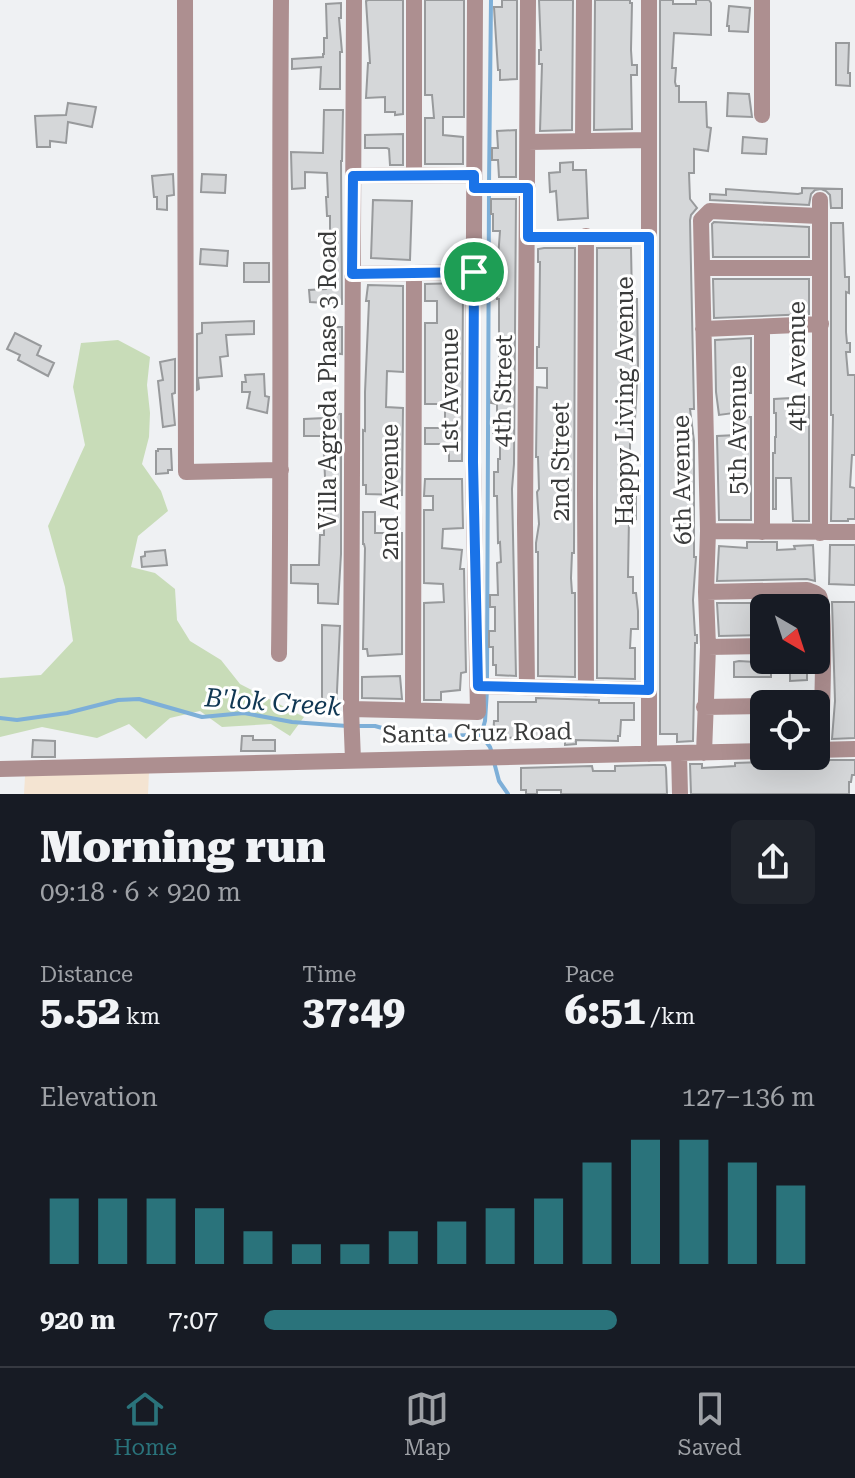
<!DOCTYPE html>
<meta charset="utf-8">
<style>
:root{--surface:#171b24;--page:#20242c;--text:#f1f3f6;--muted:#9ea1a6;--line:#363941;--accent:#2a737b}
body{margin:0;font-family:"Roboto Serif",serif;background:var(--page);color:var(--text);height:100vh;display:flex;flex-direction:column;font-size:30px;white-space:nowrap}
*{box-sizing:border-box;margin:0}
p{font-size:26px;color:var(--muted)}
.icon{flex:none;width:44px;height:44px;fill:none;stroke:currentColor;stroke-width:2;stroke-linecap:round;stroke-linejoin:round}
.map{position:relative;height:794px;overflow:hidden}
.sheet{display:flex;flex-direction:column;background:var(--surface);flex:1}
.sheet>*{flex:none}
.needle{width:52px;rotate:141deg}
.tools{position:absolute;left:750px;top:594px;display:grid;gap:16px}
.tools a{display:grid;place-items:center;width:80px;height:80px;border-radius:12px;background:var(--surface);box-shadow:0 8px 32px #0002;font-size:40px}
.pin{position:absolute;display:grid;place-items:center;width:68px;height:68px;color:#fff;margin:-34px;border:4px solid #fff;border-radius:50%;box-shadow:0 2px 8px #0007}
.round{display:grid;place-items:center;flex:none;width:84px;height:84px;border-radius:12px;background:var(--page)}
.headline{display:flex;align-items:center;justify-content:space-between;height:136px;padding:0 40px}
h1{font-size:44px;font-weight:800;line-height:60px}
.metrics{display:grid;grid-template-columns:repeat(3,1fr);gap:12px;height:136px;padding:8px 40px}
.metrics div{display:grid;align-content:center}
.metrics b{font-size:40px;font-weight:800}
.metrics small{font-size:22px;font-weight:400}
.metrics p{font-size:22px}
.chart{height:224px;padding:16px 40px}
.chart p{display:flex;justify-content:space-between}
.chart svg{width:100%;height:144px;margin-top:8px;stroke:var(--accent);stroke-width:6}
ul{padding:0 40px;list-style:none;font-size:26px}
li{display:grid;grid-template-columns:128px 96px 1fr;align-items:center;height:60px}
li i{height:20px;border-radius:10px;background:var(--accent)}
.tabs{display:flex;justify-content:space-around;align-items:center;height:112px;border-top:2px solid var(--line);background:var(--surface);font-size:22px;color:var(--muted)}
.tabs a{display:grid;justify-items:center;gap:4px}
.tabs .active{color:var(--accent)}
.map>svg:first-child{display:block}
.commercial{fill:#f4e4d2}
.green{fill:#c8dcb8}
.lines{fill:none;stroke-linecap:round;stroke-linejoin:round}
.stream{stroke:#7dafd8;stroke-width:4}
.building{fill:#d5d7d9;stroke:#989a9c;stroke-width:2}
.minor{stroke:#ad8f90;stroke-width:16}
.route-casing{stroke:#fff;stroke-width:16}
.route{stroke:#1a73e8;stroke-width:10}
.labels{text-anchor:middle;stroke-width:6;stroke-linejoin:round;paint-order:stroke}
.street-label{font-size:24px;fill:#3b3c3c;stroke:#fff}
.water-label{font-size:26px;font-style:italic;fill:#103753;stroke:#fff}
</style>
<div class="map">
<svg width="855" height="794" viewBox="0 0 855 794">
<rect width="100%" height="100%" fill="#eff1f3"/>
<path class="commercial" d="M149,772L148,794H24L25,776Z"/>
<path class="green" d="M118,340L150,357L147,385L150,413L149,437L142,464L161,491L168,511L138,536L131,567L155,573L175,589L177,620L190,641L221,660L240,684L304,717L290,736L271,724L222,727L200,711L170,718L146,739L129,724L97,738L42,727L0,737V678L41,675L73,641L65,587L48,526L85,445L73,387L81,343Z"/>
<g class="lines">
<path class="stream" d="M489,185L491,0
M487,681L489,194
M0,718L17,720L67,713L118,700L139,699L202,717L244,713L292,722L347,726
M356,726H375L407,735L419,736L481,735
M481,735L485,721L487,690
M481,735L490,747L492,753
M494,762L499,781L508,794"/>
</g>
<path class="building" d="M368,0H403V114L395,115V112H385V97L366,98L368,63H370L366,1Z
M425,0H464V117H443V135L463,137V164H425V118H434L432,95H425Z
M502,0H517V79L500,80V70H498L494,7H502Z
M539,0H573L572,130L540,131L542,64H539V50H541Z
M595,0H630V3H632L631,50L632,65H637V75H631L632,129L594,130Z
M660,0H673V4H696V0H709L711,3V35L674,33L672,68H676L675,82L676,86H679V102H706L707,127L711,128L708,151L694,149V173H689L690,199L697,208L691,215L690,220L694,409H690L694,441V557H696L693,600L695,635H697V643H695L693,741L677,742V734H660Z
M341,3V18H339L342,52H340V89H320L321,67L292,69V59L323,57V54H324V38H327L326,4Z
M729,6L750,8L748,32L729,31V26H727Z
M836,43H849L848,73H850V86L836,85Z
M728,93L749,94L752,117L727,116Z
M68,103L96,107L92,127L68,122L66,143L50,141V147H37L35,116L66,115Z
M324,110H343L342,161H341L342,304L310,302L309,290L326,289L327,287L325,253H328L327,236H330V216H327L326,197H328L327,173L305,172V188L292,189L291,152L323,153Z
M516,130V177H499L498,160H492V148H498L497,131Z
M403,134V165H390L389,149L387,148H365V135Z
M743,137L767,139L766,154L742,153Z
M573,162V170H586L588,218L558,220L556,191L550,192L549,173L560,172V163Z
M173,174L174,195L167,196V210L157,209V197H154L152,176Z
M202,174L226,175L225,193L201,192Z
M802,188L842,189V208H831L830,195L826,191L821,189L815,190L811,194L809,205L710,200V194L726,195V189L798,194L802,193Z
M491,199H516L514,464L512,489L516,676L496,675V665H493V647H489V631H495V607H490V595H498L497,563L501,562L500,542L498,543L497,496H494V472H498V459H500V433H493V422H497V404L491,403L492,394H498L499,369V299H497L496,285L500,231H493V214H491Z
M373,200L412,201L410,260L371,258Z
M714,222L809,227V257H713L712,224Z
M831,223H843L845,277H849V293L846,292V332L847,343H850V352H846L848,375H855V455H852L850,487L855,488V519H848V521H831L833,415H831Z
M544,248H575L574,553H572L571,578L572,593H575V677L538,676V552H536V543L539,524L537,492L539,489L538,457H536L537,387L547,388V368H537V347H539L540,262H538V249Z
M597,248H631L632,299H637L638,365L635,419H630V497H636V519L629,518L628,577H633V593H636L638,611V629H631L630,648H635V679L597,678Z
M201,249L228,251L227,266L200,264Z
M244,263H269V282H244Z
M713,279H809V314L714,318Z
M463,283L462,461H449V444H425V428H445V404H425V323H437V301H425V284Z
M368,285L403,286V372L387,371L386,407L403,408L402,495L366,494V485H363V430L365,431V392L369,301H366Z
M254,321V334L226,335L228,356L220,357L222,376L198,378L199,389L197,390V334L202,333V323Z
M327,327H342V354L326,352Z
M15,333L41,346L37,355L54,363L48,376L18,360L20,355L7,349Z
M751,338V393H732L734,413L719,415L716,392L715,340Z
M175,359V393L172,394L175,425L163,427L158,381L163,380L160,362Z
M264,374L265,396L269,397L267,413L247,408L250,392H242V382H246L245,375Z
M809,397V521H793L791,478H776V509H773V453H775V437H776V413H774V399Z
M325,413L341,414V554L338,604L318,603V584L291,583V565H319L320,535H324V513H321L322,501H324L325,477L323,436H304V419L325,418Z
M737,417H751V520H719L717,436L737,435Z
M158,449H171L172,470H168V473L156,474V451H158Z
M425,479H462L463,528L443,529L442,548L462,550L460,569H464L466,672L461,673L460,690L441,692V700H424V603L444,602L443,584L424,583V510H433V496H424Z
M363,512H375V533H402V654L368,656L367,649H363L365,548L364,544H363Z
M747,542H777V550L795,549L794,546L813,545L815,581L807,579L717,581L719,546L747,548Z
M830,545H855V585L829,584Z
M165,550L167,565L142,567L141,557L145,556V552Z
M832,602H855V738L832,739L835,701Z
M717,603H764V635L719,636Z
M322,625L340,626L336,713L322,712Z
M739,661L771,663L807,662V680L790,681V672L771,673V677H734V662Z
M400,676L402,699L362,698V677Z
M536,698L599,700V703H634V720H621L620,736H618V741L576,740V744L565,745V737L493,738L494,721H498V702H536Z
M242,736H253V740H275V751H241Z
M33,740L55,741V757H32Z
M770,760H855V775H852L851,782H849V794H691L690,764H702V768L735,766V763L764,762Z
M654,765H665L666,768L667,794H561V790H537V794H526V790H521V768L592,766L593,771H615V766Z"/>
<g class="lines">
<path class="minor" d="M185,0L186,472L281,470
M414,0V175
M762,115V0
M583,141L584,0
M528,142L649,140
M353,176L474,175
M474,188H528
M820,200V533
M586,236L585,493L586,689
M528,237H649
M703,268H820
M352,274L474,272
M762,327V532
M703,329L821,324
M708,531L855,532
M706,592L807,590C812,592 815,592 819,596C827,607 821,728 821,750
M708,647L764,646
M279,654C282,436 279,218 281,0
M478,686L649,690
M527,687L525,523L528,0
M704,707L764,706
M351,709L478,712L473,462L475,0
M413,710L414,273
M816,750L855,749
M679,753L680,794
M704,753L708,647L706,592L708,531L701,220L710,211L819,216
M649,754V0
M353,760L351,709L354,0
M0,769L764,751"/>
</g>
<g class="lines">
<g class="route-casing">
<path id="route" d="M474,175V188H528V237H649V690L478,686L473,462L474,272L352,274L353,176Z"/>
</g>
<use href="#route" class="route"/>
</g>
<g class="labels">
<g class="street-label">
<text transform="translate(797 366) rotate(-90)" y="8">4th Avenue</text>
<text transform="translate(328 380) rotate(-90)" y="8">Villa Agreda Phase 3 Road</text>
<text transform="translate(450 391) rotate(-90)" y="8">1st Avenue</text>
<text transform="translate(503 391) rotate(-89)" y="8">4th Street</text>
<text transform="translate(625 401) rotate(-90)" y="8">Happy Living Avenue</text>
<text transform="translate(738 430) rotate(-90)" y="8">5th Avenue</text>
<text transform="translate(561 462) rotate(-90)" y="8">2nd Street</text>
<text transform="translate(682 480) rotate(-91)" y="8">6th Avenue</text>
<text transform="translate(390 492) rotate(-90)" y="8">2nd Avenue</text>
<text transform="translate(477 733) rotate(-1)" y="8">Santa Cruz Road</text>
</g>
<g class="water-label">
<text transform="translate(273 702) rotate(4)" y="9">B'lok Creek</text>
</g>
</g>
</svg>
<div class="tools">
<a><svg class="needle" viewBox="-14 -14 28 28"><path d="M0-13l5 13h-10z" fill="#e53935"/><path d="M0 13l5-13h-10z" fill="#9ea1a6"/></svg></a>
<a><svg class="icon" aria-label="locate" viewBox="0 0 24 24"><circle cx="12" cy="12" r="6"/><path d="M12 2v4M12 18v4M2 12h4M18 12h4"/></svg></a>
</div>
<div class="pin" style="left:474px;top:272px;background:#1e9e55"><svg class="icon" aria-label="arrive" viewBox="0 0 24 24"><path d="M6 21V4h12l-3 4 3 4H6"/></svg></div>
</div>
<section class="sheet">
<div class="headline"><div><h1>Morning run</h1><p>09:18 · 6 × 920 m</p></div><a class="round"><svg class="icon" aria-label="share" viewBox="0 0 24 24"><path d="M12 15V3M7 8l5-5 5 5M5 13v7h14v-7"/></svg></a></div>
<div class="metrics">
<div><p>Distance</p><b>5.52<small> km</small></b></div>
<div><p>Time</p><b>37:49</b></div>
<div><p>Pace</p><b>6:51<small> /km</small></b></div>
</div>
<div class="chart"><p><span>Elevation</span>127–136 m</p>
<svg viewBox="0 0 160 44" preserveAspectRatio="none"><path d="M5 44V24M15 44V24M25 44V24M35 44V27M45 44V34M55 44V38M65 44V38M75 44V34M85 44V31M95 44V27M105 44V24M115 44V13M125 44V6M135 44V6M145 44V13M155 44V20"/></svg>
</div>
<ul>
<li><b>920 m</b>7:07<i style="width:64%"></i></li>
</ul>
</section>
<nav class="tabs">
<a class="active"><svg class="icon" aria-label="home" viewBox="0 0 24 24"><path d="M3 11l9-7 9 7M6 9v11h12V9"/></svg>Home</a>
<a><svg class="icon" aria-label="map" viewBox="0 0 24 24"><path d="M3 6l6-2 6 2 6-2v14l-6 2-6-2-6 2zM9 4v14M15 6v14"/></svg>Map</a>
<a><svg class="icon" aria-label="saved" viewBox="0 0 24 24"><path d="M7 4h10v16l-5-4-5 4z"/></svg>Saved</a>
</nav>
